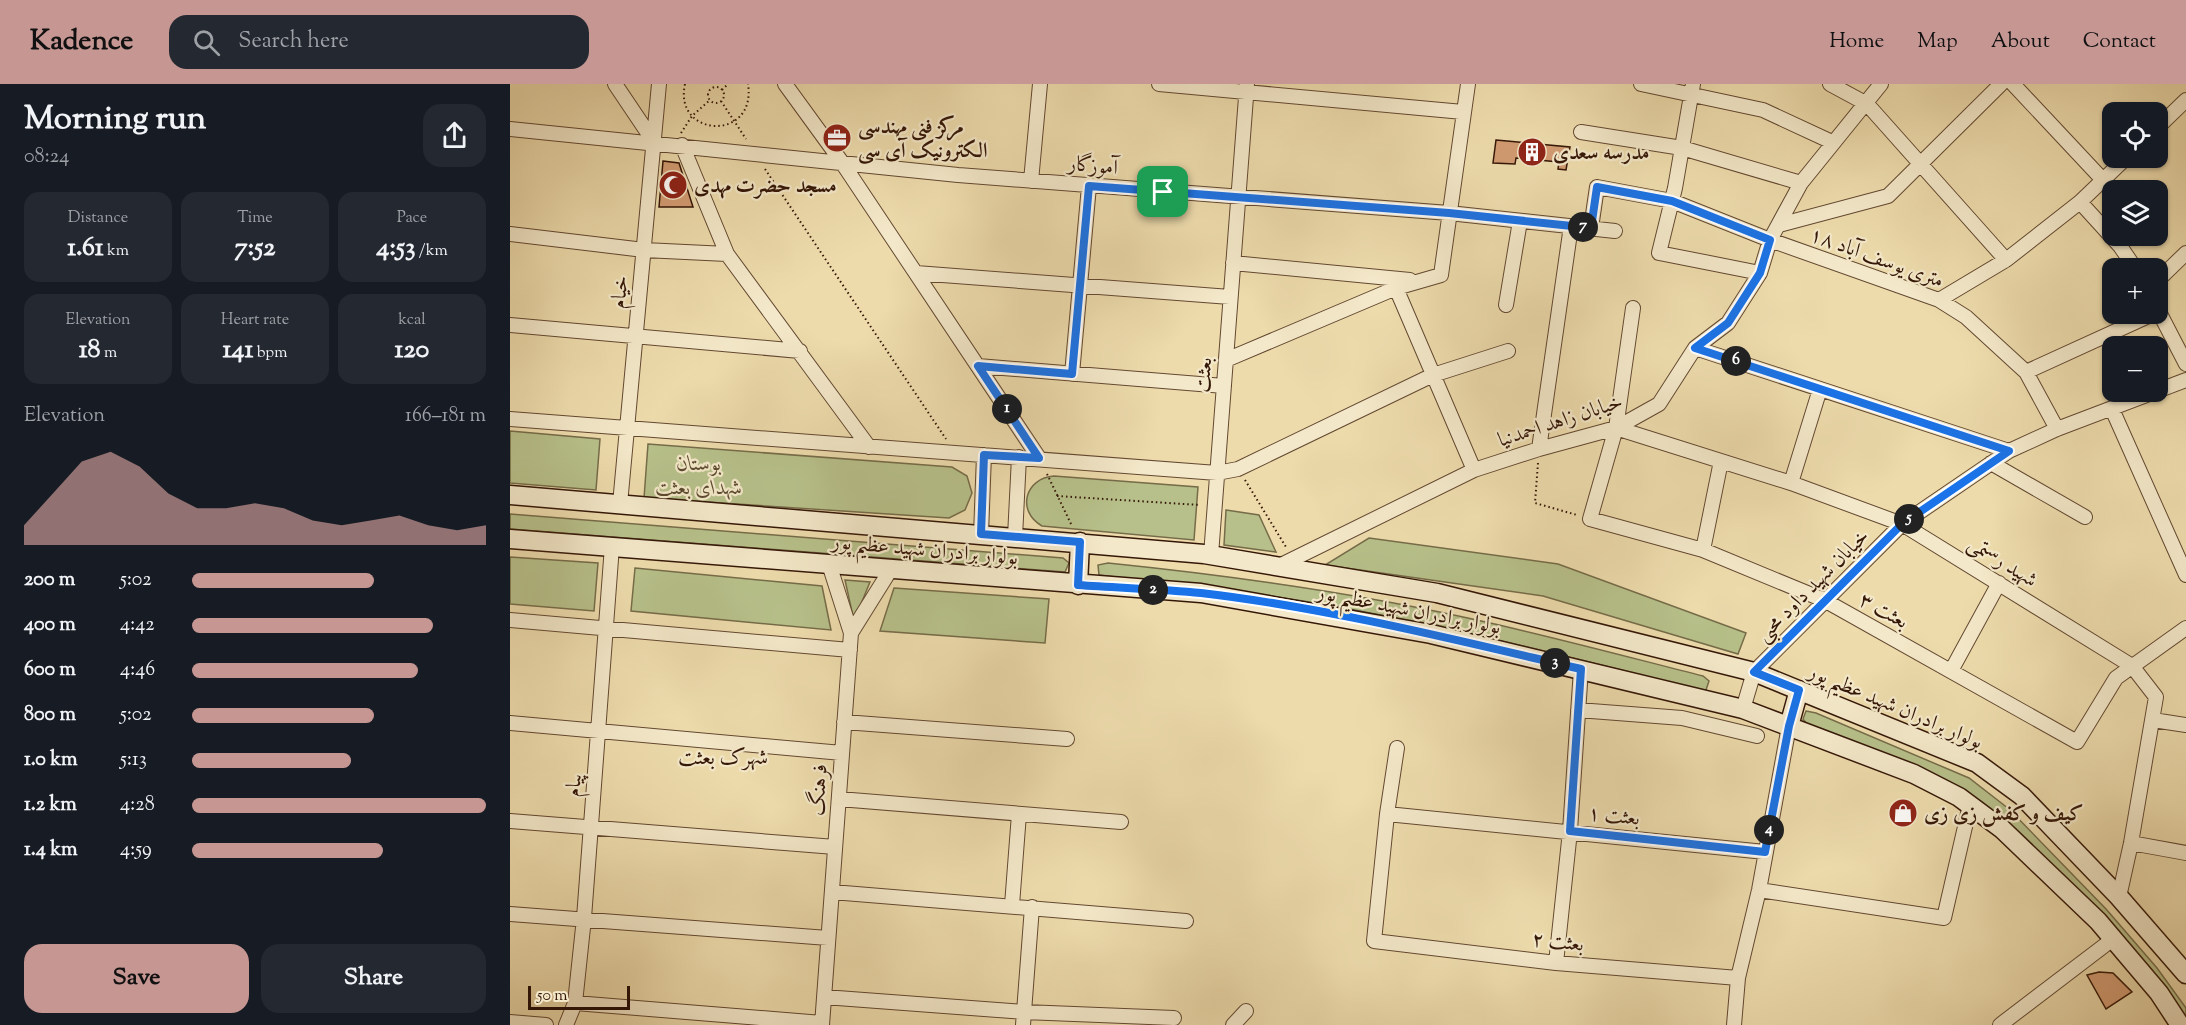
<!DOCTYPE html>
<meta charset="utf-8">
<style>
:root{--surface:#171b24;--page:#242831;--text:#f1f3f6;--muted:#9ea1a6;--accent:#c59692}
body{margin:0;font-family:"Sorts Mill Goudy",Amiri,serif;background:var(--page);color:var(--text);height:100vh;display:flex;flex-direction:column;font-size:22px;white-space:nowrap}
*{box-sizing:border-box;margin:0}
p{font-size:20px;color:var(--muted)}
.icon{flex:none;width:33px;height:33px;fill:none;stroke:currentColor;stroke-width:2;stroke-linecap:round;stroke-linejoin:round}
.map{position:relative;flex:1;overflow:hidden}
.details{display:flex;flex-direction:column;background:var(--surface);width:510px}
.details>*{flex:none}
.fabs{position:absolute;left:1592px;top:18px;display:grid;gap:12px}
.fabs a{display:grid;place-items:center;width:66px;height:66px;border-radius:12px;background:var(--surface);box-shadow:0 2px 4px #0004;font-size:30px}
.scale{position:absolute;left:18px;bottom:15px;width:102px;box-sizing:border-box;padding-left:6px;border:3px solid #351708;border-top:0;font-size:16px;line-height:21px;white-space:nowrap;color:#351708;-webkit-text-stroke:4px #f3e8c9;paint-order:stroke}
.pin{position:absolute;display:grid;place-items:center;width:51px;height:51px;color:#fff;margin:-26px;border-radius:12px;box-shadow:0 3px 9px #0006}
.km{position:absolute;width:30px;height:30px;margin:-15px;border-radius:50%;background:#222;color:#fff;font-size:16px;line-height:30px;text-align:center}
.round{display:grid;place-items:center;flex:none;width:63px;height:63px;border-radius:18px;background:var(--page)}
.summary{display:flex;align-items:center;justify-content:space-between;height:102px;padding:0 24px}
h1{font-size:33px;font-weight:700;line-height:45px}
.metrics{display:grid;grid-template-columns:repeat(3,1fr);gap:9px;height:102px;padding:6px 24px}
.metrics div{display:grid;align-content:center;border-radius:15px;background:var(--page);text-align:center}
.metrics b{font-size:26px;font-weight:700}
.metrics small{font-size:16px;font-weight:400}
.metrics p{font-size:16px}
.chart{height:168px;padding:12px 24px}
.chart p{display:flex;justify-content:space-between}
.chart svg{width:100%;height:108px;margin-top:6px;fill:var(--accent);opacity:.7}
.button{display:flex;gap:12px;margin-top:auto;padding:12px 24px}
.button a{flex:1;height:69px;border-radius:18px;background:var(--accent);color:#111;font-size:24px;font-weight:700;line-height:69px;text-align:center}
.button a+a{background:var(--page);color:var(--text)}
ul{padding:0 24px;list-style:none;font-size:20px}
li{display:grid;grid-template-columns:96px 72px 1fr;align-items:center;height:45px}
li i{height:15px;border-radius:8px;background:var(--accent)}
header{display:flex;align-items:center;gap:36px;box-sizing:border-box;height:84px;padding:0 30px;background:var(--accent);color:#111}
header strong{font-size:28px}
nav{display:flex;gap:33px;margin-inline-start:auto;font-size:21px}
.search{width:420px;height:54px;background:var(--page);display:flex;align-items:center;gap:15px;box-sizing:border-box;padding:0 21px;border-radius:18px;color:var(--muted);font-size:22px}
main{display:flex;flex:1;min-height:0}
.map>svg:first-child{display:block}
.green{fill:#b7c08a;stroke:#766c49;stroke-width:1.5}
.building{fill:#d39c73;stroke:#351708;stroke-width:1.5}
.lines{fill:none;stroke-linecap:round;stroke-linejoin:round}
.minor-casing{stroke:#634831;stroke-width:16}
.secondary-casing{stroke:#351708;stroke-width:21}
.path{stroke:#351708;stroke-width:2;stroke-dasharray:1.5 3;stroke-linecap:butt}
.minor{stroke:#f3e8c9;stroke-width:14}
.secondary{stroke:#f3e8c9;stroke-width:18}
.route-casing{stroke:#fff;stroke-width:12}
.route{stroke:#1a73e8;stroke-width:8}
.labels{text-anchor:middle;stroke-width:4.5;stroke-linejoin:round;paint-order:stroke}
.poi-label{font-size:21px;font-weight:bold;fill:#351708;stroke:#f3e8c9;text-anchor:start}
.street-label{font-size:21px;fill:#351708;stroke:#f3e8c9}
.park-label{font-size:21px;font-style:italic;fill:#5c4a2f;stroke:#f3e8c9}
.neighbourhood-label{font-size:22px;fill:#351708;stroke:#f3e8c9}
</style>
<header>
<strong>Kadence</strong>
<div class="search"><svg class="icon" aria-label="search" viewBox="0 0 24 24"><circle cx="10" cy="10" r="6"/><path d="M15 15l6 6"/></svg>Search here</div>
<nav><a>Home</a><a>Map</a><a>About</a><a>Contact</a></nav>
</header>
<main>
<section class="details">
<div class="summary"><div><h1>Morning run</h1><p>08:24</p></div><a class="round"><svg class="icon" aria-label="share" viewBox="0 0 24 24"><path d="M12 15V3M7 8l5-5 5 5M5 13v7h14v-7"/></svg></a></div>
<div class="metrics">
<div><p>Distance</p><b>1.61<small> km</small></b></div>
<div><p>Time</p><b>7:52</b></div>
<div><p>Pace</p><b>4:53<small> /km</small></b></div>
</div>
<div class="metrics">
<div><p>Elevation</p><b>18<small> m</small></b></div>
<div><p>Heart rate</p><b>141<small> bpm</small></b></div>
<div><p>kcal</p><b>120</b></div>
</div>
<div class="chart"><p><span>Elevation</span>166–181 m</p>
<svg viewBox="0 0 160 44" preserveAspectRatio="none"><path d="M0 44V36L10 23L20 10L30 6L40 12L50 23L60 29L70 29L80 27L90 29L100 34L110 36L120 34L130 32L140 36L150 38L160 36V44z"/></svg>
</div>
<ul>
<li><b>200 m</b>5:02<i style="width:62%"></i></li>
<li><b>400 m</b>4:42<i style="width:82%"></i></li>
<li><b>600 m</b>4:46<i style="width:77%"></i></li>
<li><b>800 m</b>5:02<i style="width:62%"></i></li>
<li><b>1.0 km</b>5:13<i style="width:54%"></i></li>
<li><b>1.2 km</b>4:28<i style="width:100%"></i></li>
<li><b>1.4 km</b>4:59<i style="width:65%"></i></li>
</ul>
<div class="button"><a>Save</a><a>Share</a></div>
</section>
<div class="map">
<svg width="1676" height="941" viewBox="0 0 1676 941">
<rect width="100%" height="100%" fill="#eddbac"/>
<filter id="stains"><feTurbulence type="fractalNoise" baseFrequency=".00333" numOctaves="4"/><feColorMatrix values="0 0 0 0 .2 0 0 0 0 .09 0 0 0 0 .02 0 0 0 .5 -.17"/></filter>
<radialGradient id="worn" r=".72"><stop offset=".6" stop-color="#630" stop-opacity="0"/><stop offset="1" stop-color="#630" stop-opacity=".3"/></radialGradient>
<path class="green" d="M0,347L90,355L86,406L0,399Z
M138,360L442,383L457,392L462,409L455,426L439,434L134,414Z
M544,392L688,403L684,456L532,442C506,427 515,394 544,392Z
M716,426L749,431L766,468L714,461Z
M0,430L553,474L559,479L555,488L0,445Z
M859,454L1048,480L1236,549L1228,570L1033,512L815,481Z
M0,473L88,479L84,527L0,520Z
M598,479C725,492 855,510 980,539C1051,555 1122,574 1193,592L1199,597L1196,606L1185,605C1079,577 973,551 865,530C774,511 681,502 589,491L588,481Z
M125,484L312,502L321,546L121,527Z
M335,496L360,498L344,537Z
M384,504L539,515L535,559L370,547Z
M1296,627L1306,629L1459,694L1499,725L1596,825L1647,884L1676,924V938L1518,758L1472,718L1447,702L1300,644L1293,635Z"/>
<path class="building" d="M986,56L1060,63L1056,86L1048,85L1049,78L1006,74L1005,80L983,79Z
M153,77L169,79L183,123H149Z
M1589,888L1603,889L1622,908L1596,925L1577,891Z"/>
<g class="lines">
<g class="minor-casing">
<path id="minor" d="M105,0L144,58
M275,0L331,77L529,374
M649,0L953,28
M1131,0L1253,26L1322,58
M1183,0L1165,104L1149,169L1250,189
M1320,0L1357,20L1496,176
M1503,0L1593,96
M1647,44L1676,16
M0,45L448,91L939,129L1105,147
M1071,48L1172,64L1291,99
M172,61L217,170L359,363
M521,97L530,0
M1570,118L1610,162L1625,184
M1269,141L1378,112L1491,0
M1081,144L1087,103L1162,117L1260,156L1429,216L1456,233L1516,288L1547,345
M0,150L134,166L217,170
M723,179L900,196
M406,189L720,213
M1647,197L1676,169
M886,204L964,386
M1429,216L1496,176L1570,118L1616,74
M996,221L1010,137
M1123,224L1106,344L1080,435L1193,466L1314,516L1567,658L1606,594L1676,544
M1647,224L1676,280
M0,241L290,267
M1185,264L1499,367
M716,276L886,204L931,191L958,0
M468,282L714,302
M1516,288L1643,230
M562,290L579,102
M1602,325L1676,491
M0,335L707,389L728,385L923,291L998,267
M1106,344L1281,399L1392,440L1622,582L1646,613L1621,759L1609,813
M1029,365L1061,142
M1481,379L1575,433
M1281,399L1310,305
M110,420L149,0
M471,450L474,371
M505,453L509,373
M1193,466L1211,377
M701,471L737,0
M319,480L341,549
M769,482L964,386L1029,365L1106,344L1149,320L1185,264L1218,239L1250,189L1260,156L1291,99L1371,0
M0,536L340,566
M1441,587L1489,499
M1233,625L1244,588L1392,440L1499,367L1547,345L1676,296
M1068,626L1172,634L1247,652
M1643,636L1676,641
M334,638L557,655
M0,639L332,669
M887,664L877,730L864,857L1046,879L1228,894
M329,715L611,738
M877,730L1255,768
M0,737L325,763
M1621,759L1676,769
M1249,806L1434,834L1460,721
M322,808L676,837
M502,821L509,730
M0,830L318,854
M1046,879L1060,747L1071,585
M314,913L514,928L664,934
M65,919L312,939
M0,938L36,941
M56,941L65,919L74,834L102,462
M312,941L341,549L381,485
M513,941L522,823
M723,941L736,927
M1224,941L1228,894L1249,806L1279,642
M1490,941L1603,855"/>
</g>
<g class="secondary-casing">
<path id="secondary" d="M0,411L694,470L927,509L1244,588L1467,679L1512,712L1609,813L1676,890
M0,455L691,509L921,550L1233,625L1404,690L1449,713L1492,745L1588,837L1649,909L1670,941
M568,501L570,458
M1279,642L1289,606"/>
</g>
<path class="path" d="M175,0C163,54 247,58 238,0
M198 11a8 8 0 1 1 16 0a8 8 0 1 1-16 0Z
M212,6L218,0
M211,17L236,55
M171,49L182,32L200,16
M255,85L436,355
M1028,379L1025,419L1067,431
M537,390L562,442
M735,396L776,463
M547,412L690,421"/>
<use href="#minor" class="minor"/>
<use href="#secondary" class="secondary"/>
</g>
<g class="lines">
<g class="route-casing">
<path id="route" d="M579,102L939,129L1081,144L1087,103L1162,117L1260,156L1250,189L1218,239L1185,264L1499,367L1392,440L1244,588L1289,606L1279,642L1255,768L1060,747L1071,585C946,556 819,524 691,509C650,505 609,504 568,501L570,458L471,450L474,371L529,374L468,282L562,290Z"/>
</g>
<use href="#route" class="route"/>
</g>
<defs>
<g id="office-disc" transform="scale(1.5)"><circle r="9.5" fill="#8f2418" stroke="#f3e8c9"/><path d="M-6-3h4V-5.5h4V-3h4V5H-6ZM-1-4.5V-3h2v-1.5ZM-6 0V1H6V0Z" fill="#fff"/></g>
<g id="building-disc" transform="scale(1.5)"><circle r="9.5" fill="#8f2418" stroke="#f3e8c9"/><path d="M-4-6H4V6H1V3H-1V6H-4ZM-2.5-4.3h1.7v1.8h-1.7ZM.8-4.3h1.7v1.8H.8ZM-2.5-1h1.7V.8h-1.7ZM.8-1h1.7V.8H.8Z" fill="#fff"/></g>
<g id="mosque-disc" transform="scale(1.5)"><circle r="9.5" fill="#8f2418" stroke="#f3e8c9"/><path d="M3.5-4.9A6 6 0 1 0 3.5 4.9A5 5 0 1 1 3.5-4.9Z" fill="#fff"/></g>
<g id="shop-disc" transform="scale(1.5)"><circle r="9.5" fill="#8f2418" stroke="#f3e8c9"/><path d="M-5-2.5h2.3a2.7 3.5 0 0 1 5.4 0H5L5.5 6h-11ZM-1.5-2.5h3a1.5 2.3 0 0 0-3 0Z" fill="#fff"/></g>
</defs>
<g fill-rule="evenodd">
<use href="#office-disc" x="327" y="54"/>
<use href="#building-disc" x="1022" y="68"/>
<use href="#mosque-disc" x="163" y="101"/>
<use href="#shop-disc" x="1393" y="729"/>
</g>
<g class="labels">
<g class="poi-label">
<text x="348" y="49">مرکز فنی مهندسی<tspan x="348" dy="24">الکترونیک آی سی</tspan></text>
<text x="1043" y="75">مدرسه سعدی</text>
<text x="184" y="108">مسجد حضرت مهدی</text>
<text x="1414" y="736">کیف و کفش زی زی</text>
</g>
<g class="street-label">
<text transform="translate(583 81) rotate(5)" y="7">آموزگار</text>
<text transform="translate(1367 173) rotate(20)" y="7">۱۸ متری یوسف آباد</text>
<text transform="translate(109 208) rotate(-84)" y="7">خیام</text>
<text transform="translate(693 291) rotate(-86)" y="7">بعثت</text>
<text transform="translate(1050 336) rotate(-18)" y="7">خیابان زاهد احمدنیا</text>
<text transform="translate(415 465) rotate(5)" y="7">بولوار برادران شهید عظیم‌ پور</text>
<text transform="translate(1493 477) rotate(32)" y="7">شهید رستمی</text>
<text transform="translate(1302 501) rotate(-45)" y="7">خیابان شهید داود محبی</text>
<text transform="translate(899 525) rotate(11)" y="7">بولوار برادران شهید عظیم‌ پور</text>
<text transform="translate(1374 526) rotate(29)" y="7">بعثت ۳</text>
<text transform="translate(1386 622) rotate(23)" y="7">بولوار برادران شهید عظیم‌ پور</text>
<text transform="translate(63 701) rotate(-85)" y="7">پیام</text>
<text transform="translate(308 706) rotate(-86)" y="7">فرهنگ</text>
<text transform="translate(1104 731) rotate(6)" y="7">بعثت ۱</text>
<text transform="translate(1048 857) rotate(6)" y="7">بعثت ۲</text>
</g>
<g class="park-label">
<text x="189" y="386">بوستان<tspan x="189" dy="24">شهدای بعثت</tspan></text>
</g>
<g class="neighbourhood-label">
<text x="213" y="680">شهرک بعثت</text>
</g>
</g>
<rect width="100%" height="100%" filter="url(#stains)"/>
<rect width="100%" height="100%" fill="url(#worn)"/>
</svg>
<div class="fabs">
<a><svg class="icon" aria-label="locate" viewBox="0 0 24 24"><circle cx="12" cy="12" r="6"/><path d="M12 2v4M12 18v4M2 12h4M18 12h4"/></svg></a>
<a><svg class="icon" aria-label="layers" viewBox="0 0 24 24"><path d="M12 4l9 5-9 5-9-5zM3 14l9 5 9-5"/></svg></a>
<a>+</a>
<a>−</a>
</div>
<div class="scale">50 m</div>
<div class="pin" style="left:653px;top:108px;background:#1e9e55"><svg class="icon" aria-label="arrive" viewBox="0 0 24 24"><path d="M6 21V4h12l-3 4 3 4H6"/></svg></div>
<b class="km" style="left:497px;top:325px">1</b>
<b class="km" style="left:643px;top:506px">2</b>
<b class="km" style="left:1045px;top:579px">3</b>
<b class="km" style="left:1259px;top:746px">4</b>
<b class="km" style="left:1399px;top:435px">5</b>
<b class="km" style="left:1226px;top:277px">6</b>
<b class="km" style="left:1073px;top:143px">7</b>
</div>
</main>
